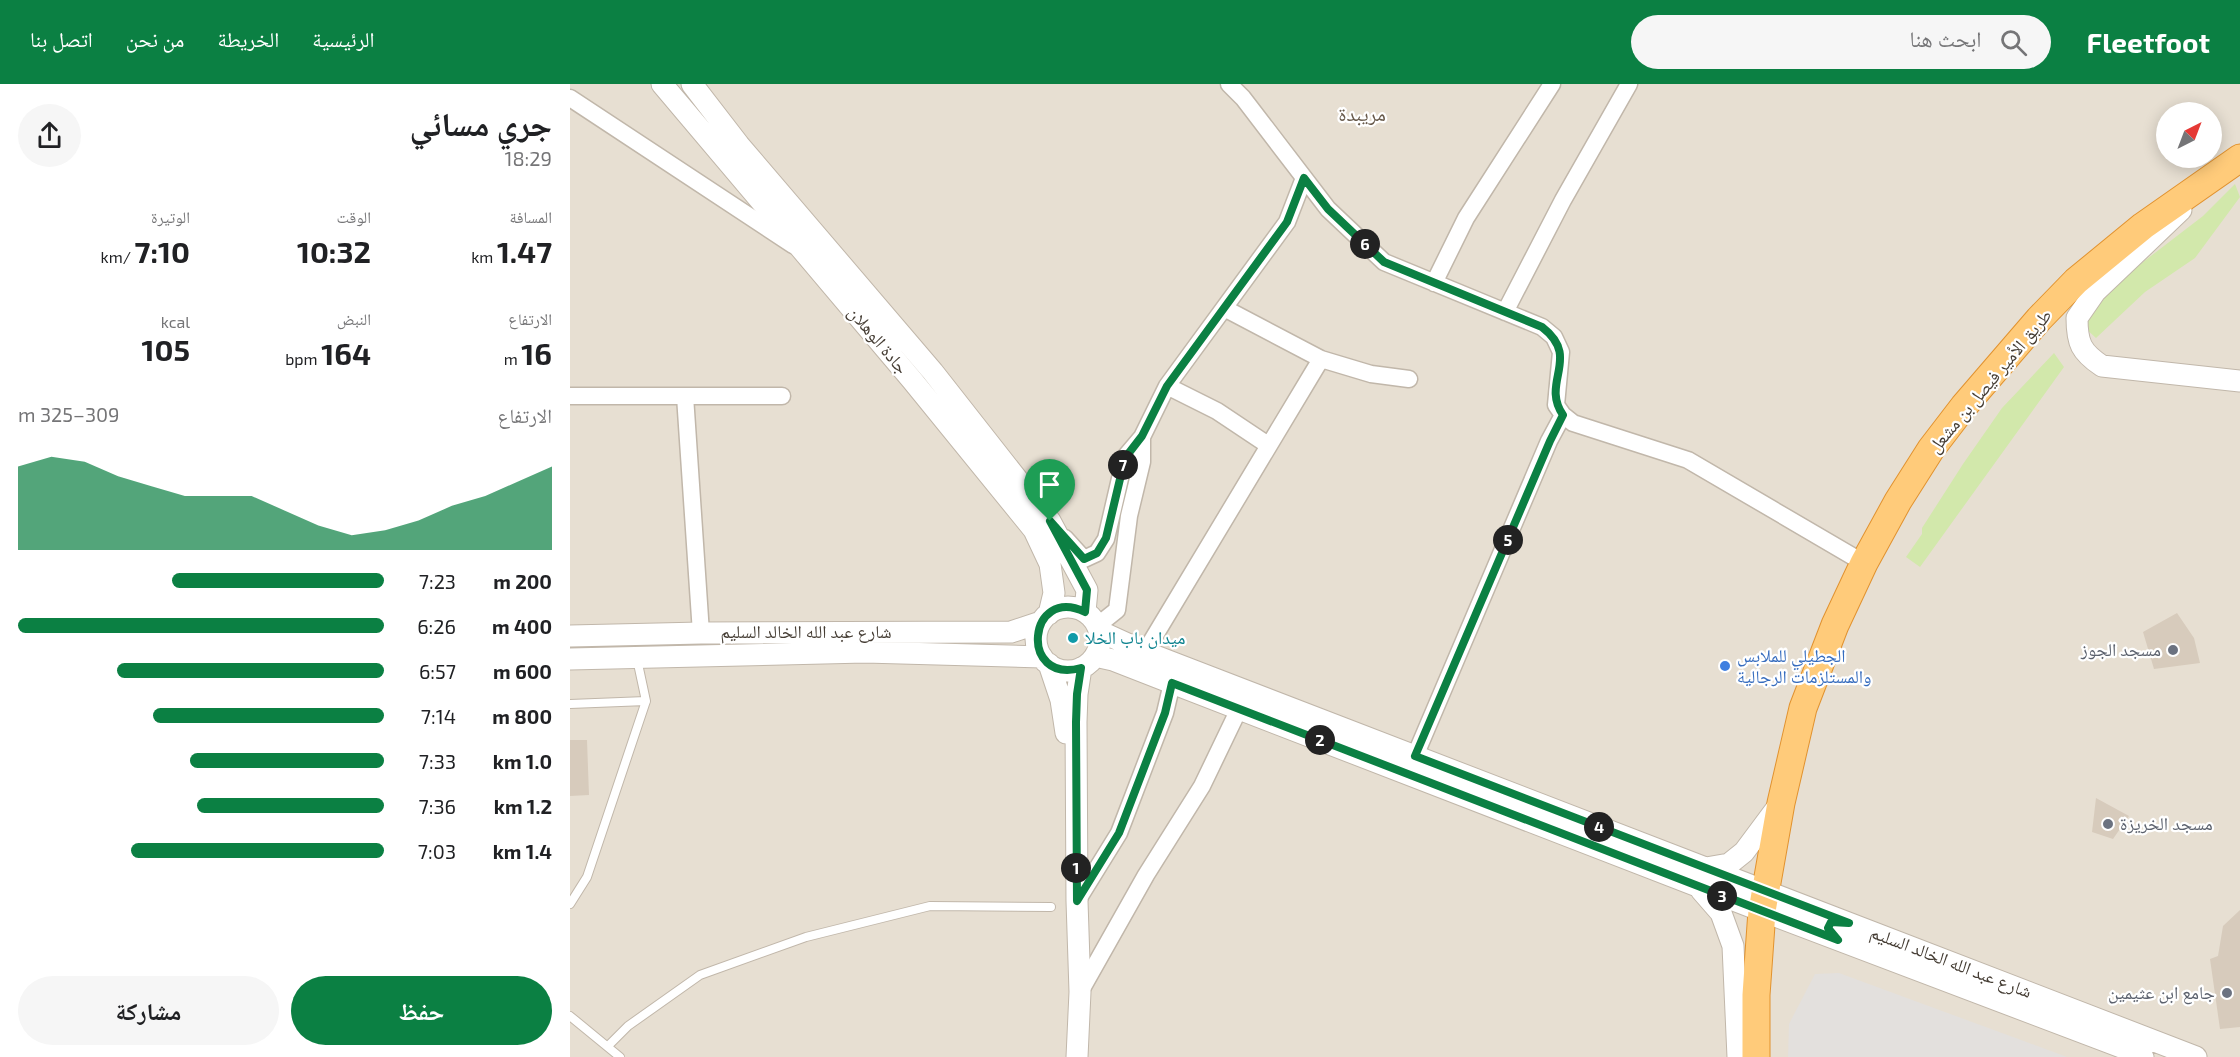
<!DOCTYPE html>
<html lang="ar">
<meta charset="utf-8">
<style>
:root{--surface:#fff;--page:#f6f6f6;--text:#202124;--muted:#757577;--accent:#0b8043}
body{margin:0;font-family:"Exo 2","Noto Naskh Arabic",sans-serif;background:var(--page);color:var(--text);direction:rtl;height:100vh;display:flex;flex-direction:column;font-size:22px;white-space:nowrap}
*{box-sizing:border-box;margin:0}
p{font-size:20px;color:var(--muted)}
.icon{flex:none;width:33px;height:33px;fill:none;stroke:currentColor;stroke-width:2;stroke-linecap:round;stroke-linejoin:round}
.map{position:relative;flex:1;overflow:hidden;direction:ltr}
.sheet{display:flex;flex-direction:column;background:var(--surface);width:570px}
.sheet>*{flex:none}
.needle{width:39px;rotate:42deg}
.buttons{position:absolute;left:1586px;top:18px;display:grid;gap:12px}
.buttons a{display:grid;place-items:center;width:66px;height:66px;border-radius:50%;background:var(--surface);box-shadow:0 3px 15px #0003;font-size:30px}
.pin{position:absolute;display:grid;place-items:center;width:51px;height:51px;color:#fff;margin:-62px -26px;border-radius:50% 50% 50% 0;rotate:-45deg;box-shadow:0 0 6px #0007}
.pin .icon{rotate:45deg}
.km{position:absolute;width:30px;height:30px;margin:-15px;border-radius:50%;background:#222;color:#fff;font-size:16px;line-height:30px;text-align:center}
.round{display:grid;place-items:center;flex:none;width:63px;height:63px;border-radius:32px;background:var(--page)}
.overview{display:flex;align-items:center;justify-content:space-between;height:102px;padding:0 18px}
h1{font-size:33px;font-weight:700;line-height:45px}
.stats{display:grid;grid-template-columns:repeat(3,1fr);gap:9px;height:102px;padding:6px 18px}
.stats div{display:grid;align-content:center}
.stats b{font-size:30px;font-weight:700}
.stats small{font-size:16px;font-weight:400}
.stats p{font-size:16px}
.chart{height:168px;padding:12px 18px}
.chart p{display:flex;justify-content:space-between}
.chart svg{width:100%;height:108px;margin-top:6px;fill:var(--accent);opacity:.7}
.button{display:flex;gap:12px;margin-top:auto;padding:12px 18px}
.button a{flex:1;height:69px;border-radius:36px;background:var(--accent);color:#fff;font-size:24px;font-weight:700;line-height:69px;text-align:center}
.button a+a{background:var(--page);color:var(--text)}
ul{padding:0 18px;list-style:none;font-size:20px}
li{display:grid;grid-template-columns:96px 72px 1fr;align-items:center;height:45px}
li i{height:15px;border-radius:8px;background:var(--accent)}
header{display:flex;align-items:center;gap:36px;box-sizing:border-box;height:84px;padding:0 30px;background:var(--accent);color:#fff}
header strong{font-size:28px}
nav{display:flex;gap:33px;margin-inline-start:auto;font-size:21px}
.search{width:420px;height:54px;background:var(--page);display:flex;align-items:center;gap:15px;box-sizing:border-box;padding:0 21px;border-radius:33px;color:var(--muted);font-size:22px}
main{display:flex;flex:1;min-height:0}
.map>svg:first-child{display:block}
.residential{fill:#e7dfd2;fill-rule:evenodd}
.green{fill:#d2e8ab}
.parking{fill:#e3e0dd}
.building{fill:#d7cbbc}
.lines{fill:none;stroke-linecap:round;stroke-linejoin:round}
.service-casing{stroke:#c1b7aa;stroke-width:10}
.minor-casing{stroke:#c1b7aa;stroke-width:19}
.tertiary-casing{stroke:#c1b7aa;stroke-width:23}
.trunk-casing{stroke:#e1922f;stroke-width:29}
.service{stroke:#fff;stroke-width:8}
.minor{stroke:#fff;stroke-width:16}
.tertiary{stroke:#fff;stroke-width:21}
.trunk{stroke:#ffcb7a;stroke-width:27}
.route-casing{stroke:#fff;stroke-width:12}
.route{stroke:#0b8043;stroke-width:8}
.culture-dot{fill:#0f9aa8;stroke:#fff;stroke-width:2}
.worship-dot{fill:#6b7280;stroke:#fff;stroke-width:2}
.shop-dot{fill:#3f7fe0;stroke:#fff;stroke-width:2}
.labels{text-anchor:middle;stroke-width:4.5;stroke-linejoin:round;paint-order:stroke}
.street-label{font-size:18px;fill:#453d34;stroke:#fff}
.culture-label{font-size:18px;fill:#0d838f;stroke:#fff;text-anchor:start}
.worship-label{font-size:18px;fill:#5b616d;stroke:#fff;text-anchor:end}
.shop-label{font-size:18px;fill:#366cbe;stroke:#fff;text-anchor:start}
.neighbourhood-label{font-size:20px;fill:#685a4b;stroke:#fff}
</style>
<header>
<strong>Fleetfoot</strong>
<div class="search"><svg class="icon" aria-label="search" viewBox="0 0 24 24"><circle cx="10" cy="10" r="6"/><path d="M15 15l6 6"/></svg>ابحث هنا</div>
<nav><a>الرئيسية</a><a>الخريطة</a><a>من نحن</a><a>اتصل بنا</a></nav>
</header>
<main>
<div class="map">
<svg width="1670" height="973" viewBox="0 0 1670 973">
<rect width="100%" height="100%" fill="#f3ede4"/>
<path class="residential" d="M0,0H1670V973H0ZM1596,28H1641V74H1596Z"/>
<path class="green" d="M1665,100L1670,113L1625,174L1575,208L1526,254L1514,243L1513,231L1547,198L1633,132Z
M1484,269L1494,283L1350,483L1336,473L1352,450V444L1393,380L1432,324Z"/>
<path class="parking" d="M1269,889L1497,973H1218L1219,940L1245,890Z"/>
<path class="building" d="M1607,529L1624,554L1630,579L1584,585L1573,548Z
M0,656H17L19,711L0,712Z
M1526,714L1559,732L1543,755L1522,748Z
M1670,826V943L1650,945L1640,875L1648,872L1653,842Z"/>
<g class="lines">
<g class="service-casing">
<path id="service" d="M0,620L76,617
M0,820L17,793L76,617L67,575
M0,932L50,973
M38,962L58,942L130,891L236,853L360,822L481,823"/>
</g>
<g class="minor-casing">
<path id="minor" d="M659,0L673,14L758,125L814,178L972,243L984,253L991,268L986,321L993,331L1003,339L1118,376L1294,479
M0,14L223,161
M864,199L896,134L982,0
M654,224L751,275L801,290L839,295
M935,228L993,116L1059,0
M597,302L647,327L698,361
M0,312H212
M115,312L131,549
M495,454L514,475L527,469L536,455L555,373L572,353L597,302L717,138L734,94
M527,542L547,526L559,432L572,378V353
M575,568L751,275
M845,672L979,357L993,331
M507,817L549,749L595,629L602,599
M510,908L576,791L632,702L669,625"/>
</g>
<g class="tertiary-casing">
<path id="tertiary" d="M92,0L342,296L464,446L480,480L484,509L479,530
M122,0L169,61L363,288L480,437L517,506L515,528
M1611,126L1525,208L1507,234C1507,259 1511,268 1532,282L1670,297
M466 555a32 32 0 1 1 64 0a32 32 0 1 1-64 0Z
M529,547L575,568L1626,973
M0,552L131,549L441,548L471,538
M525,572L543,576L602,599L1192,827L1567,969L1573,973
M0,575L295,568L472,573
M479,580L491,616L496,649
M1136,784L1159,780L1174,768L1209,721
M1131,806L1151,829L1163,862L1168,973
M507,973L510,908L507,817L506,638L507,610L511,584"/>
</g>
<g class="trunk-casing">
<path id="trunk" d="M1186,973V911L1192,827L1211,719L1233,624L1265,541L1294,479L1328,417L1361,365L1394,322L1469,235L1506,197L1573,142L1670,74"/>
</g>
<use href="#service" class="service"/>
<use href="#minor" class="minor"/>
<use href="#tertiary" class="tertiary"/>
<use href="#trunk" class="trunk"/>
</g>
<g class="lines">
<g class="route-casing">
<path id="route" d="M734,94L758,125L814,178L972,243C1012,274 970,298 993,331L980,357L845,672L1279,839L1261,838L1258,844L1268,856L602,599L595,629L549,749L507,817L506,638L507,610L511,584C448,601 458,500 515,528L517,506L480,437L514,475L527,469L536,454L555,374L572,352L597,302L717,138Z"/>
</g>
<use href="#route" class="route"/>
</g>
<circle class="culture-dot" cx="503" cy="554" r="6"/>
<g class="worship-dot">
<circle cx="1603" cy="566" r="6"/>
<circle cx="1538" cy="740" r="6"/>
<circle cx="1657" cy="909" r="6"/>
</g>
<circle class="shop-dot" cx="1155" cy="582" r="6"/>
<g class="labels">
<g class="street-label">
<text transform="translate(308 256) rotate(50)" y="6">جادة الوهلان</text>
<text transform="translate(1420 297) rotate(-50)" y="6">طريق الأمير فيصل بن مشعل</text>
<text x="236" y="554">شارع عبد الله الخالد السليم</text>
<text transform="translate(1381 878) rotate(21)" y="6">شارع عبد الله الخالد السليم</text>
</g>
<g class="culture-label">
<text x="515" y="560">ميدان باب الخلا</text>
</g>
<g class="worship-label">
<text x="1591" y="572">مسجد الجوز</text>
<text x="1550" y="746" text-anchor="start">مسجد الخريزة</text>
<text x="1645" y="915">جامع ابن عثيمين</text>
</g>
<g class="shop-label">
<text x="1167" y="578">الجطيلي للملابس<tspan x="1167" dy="21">والمستلزمات الرجالية</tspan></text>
</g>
<g class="neighbourhood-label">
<text x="792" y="37">مريبدة</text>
</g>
</g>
</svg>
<div class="buttons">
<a><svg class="needle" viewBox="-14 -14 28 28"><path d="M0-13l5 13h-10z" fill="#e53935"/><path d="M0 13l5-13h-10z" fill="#757577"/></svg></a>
</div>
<div class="pin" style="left:480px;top:437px;background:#1e9e55"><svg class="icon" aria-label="arrive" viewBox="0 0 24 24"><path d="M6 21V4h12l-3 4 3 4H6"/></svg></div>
<b class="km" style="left:506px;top:784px">1</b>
<b class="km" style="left:750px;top:656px">2</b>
<b class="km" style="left:1152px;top:812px">3</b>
<b class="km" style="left:1029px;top:743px">4</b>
<b class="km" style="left:938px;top:456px">5</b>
<b class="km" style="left:795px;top:160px">6</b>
<b class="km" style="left:553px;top:381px">7</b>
</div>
<section class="sheet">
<div class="overview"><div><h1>جري مسائي</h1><p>18:29</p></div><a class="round"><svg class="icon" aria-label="share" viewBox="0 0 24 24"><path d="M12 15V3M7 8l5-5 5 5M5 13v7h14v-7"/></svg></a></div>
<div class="stats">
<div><p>المسافة</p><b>1.47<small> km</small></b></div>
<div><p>الوقت</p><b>10:32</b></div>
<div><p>الوتيرة</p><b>7:10<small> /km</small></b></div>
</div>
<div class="stats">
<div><p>الارتفاع</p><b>16<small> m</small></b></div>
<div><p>النبض</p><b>164<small> bpm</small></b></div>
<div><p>kcal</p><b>105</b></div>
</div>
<div class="chart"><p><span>الارتفاع</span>309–325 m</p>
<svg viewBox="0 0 160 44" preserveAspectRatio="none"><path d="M0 44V10L10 6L20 8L30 14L40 18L50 22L60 22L70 22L80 28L90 34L100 38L110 36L120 32L130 26L140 22L150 16L160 10V44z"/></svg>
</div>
<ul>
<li><b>200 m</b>7:23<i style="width:58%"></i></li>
<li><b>400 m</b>6:26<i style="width:100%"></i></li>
<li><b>600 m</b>6:57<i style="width:73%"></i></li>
<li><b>800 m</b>7:14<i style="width:63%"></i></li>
<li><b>1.0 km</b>7:33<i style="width:53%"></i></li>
<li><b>1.2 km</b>7:36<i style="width:51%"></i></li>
<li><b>1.4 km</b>7:03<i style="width:69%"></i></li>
</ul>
<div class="button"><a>حفظ</a><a>مشاركة</a></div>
</section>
</main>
